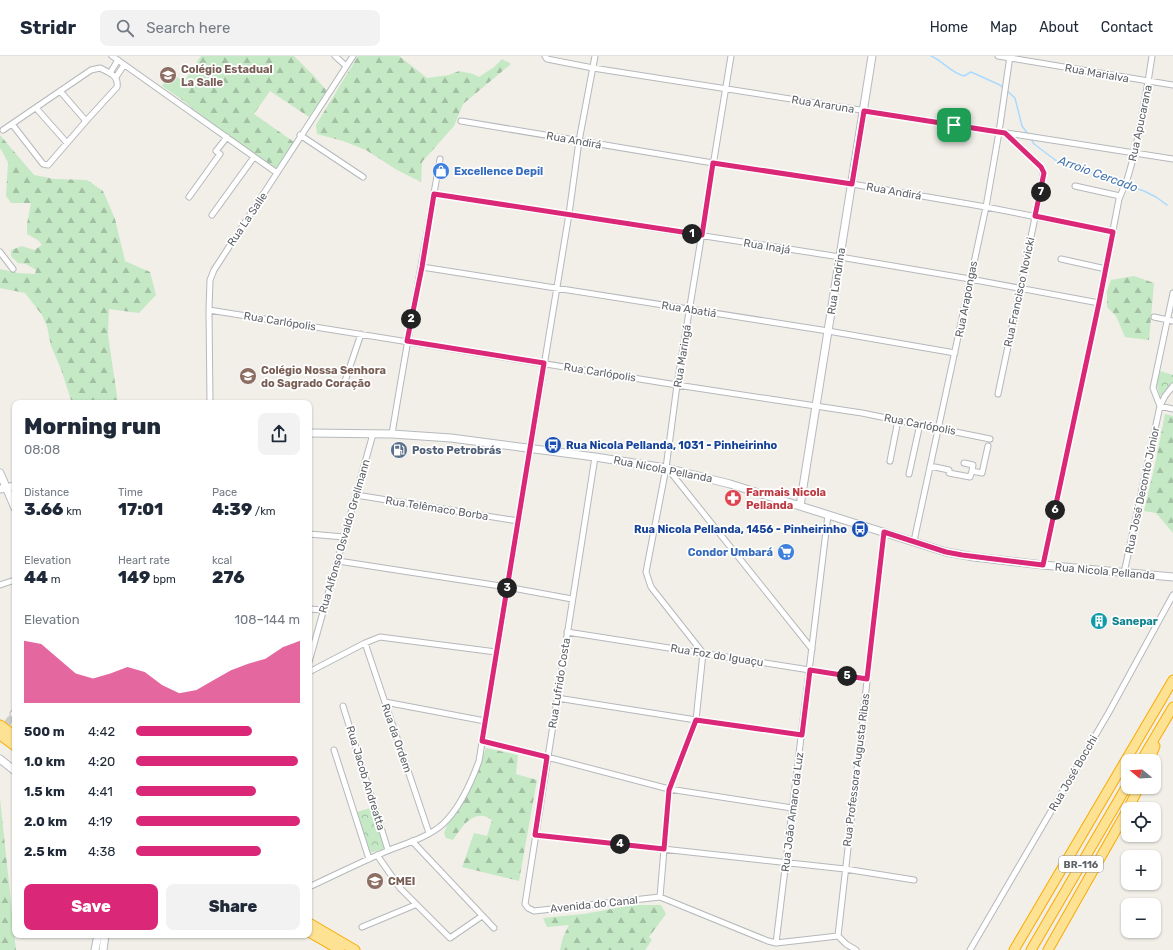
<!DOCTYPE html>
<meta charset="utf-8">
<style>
:root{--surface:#fff;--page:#f2f2f3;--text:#1f2937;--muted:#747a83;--line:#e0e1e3;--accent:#db2777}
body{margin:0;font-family:Rubik,sans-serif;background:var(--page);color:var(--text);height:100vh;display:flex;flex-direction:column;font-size:15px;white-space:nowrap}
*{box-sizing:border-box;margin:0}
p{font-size:13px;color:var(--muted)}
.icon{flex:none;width:22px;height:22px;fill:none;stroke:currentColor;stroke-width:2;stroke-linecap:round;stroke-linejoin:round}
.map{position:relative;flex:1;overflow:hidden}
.side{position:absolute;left:12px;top:344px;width:300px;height:538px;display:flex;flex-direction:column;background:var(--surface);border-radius:8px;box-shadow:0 1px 3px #0004}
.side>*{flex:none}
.needle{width:26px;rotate:288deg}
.buttons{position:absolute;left:1121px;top:698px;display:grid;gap:8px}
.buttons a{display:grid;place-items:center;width:40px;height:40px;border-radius:8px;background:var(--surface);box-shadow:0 1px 3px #0004;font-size:20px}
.pin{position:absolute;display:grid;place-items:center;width:34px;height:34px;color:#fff;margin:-17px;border-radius:8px;box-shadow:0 2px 6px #0006}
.km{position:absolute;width:20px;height:20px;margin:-10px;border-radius:50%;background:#222;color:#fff;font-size:11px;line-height:20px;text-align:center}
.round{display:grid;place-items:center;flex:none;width:42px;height:42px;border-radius:8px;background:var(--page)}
.overview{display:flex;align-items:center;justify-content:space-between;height:68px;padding:0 12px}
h1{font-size:22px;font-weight:800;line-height:30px}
.figures{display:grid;grid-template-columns:repeat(3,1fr);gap:6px;height:68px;padding:4px 12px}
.figures div{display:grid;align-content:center}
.figures b{font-size:17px;font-weight:800}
.figures small{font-size:11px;font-weight:400}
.figures p{font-size:11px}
.chart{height:112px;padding:8px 12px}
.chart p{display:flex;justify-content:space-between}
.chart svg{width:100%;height:72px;margin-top:4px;fill:var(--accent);opacity:.7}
.action{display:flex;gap:8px;margin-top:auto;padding:8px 12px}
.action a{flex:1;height:46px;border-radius:8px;background:var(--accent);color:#fff;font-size:16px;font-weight:800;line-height:46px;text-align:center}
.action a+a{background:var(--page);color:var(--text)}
ul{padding:0 12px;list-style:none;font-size:13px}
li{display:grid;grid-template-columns:64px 48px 1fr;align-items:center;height:30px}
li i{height:10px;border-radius:5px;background:var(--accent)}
header{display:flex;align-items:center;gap:24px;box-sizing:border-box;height:56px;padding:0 20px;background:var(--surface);border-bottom:1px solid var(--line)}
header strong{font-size:19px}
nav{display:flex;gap:22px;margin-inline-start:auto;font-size:14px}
.search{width:280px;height:36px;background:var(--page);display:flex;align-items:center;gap:10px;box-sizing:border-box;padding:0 14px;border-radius:8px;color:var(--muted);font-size:15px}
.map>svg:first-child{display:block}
.grass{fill:#c5e8c5}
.forest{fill:url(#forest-firs)}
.park{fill:url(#park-crowns)}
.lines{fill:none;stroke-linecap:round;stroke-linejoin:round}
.stream{stroke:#aadaff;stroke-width:1.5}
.secondary-tunnel{stroke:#ccccc8;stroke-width:7;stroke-dasharray:7 3.5;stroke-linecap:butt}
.street-casing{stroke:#b5b8bc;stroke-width:7}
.secondary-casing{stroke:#b6babf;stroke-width:9}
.highway-casing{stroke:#f9ab00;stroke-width:11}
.street{stroke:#fff;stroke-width:5}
.secondary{stroke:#fff;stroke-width:7}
.highway{stroke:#fde293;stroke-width:9}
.route-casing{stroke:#fff;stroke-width:8}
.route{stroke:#db2777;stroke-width:5}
.labels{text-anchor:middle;stroke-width:3.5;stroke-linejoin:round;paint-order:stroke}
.shield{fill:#fff;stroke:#8f9295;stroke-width:1}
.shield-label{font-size:10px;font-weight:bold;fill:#5f6368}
.education-label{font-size:11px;font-weight:bold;fill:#785e54;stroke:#fff;text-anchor:start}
.street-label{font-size:11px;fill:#5f6368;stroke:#fff}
.shop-label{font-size:11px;font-weight:bold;fill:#366cbe;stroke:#fff;text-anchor:start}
.transit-label{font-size:11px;font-weight:bold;fill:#164399;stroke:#fff;text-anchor:start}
.service-label{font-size:11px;font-weight:bold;fill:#4e5e75;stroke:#fff;text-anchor:start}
.health-label{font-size:11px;font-weight:bold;fill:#be3a42;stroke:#fff;text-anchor:start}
.culture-label{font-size:11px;font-weight:bold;fill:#0d838f;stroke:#fff;text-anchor:start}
.water-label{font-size:12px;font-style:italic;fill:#4174aa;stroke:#fff}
</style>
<header>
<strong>Stridr</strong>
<div class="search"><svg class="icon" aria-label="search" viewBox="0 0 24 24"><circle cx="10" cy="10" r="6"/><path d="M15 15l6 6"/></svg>Search here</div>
<nav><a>Home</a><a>Map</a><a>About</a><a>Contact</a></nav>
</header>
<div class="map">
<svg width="1173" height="894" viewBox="0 0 1173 894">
<defs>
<pattern id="forest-firs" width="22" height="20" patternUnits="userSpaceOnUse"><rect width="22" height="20" fill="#c5e8c5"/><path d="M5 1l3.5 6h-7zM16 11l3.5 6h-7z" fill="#a3c0a4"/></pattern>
<pattern id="park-crowns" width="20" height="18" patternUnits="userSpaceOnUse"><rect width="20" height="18" fill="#c5e8c5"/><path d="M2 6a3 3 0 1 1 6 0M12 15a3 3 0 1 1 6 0" fill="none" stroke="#a3c0a4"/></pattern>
</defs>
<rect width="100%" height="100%" fill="#f1efe8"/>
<path class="grass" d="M171,17L190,30L181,43L162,30Z"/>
<path class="forest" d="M201,0H294L314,20L327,35L309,61L270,35L254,58L294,86L276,113L209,66L181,43L190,30L184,26Z
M358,0H399L427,22L449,19L459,15L473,18L479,21L494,11L502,3L511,8L463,48L454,70L422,106L421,126L397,114L366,94L343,85L317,78L316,69Z
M0,79L34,119L54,123L87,124L103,135L115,163L125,205L150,216L156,239L139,257L109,253L108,279L118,347H72L61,313L51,290L47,270L42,259L25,237L0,232V213L17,217L35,218L36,214L26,208L18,207L11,200V194L22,190L34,194L42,189L38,184L27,178V168L31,147H11L6,140L8,106L0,92Z
M1134,220L1154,227L1149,284L1125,281L1116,260L1107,251V235L1111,224Z
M1165,358L1173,360V477L1156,457L1144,455L1156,404Z
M486,692L518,699L516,718L537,724L519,825L462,811L474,777L487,780L492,764C474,751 462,771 453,784L446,782L444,777L450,762L468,738Z
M0,742L16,894H0Z
M633,849H661L666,858L649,881L652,884L645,894H560L563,881L569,869L547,871L543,862L584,858Z"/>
<path class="park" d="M1160,315L1173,319V327L1160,341L1156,326Z
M373,751L386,792L370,797L357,756Z"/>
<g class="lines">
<path class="stream" d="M931,0C943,5 950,16 964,20L971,16L1000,29L1003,32
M1006,34L1015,42L1022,70L1028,78
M1031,83L1034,88L1058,106L1144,135L1156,141L1167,149"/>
<path class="secondary-tunnel" d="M1,676L14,658"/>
<g class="street-casing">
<path id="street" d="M112,0L277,117
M335,0L346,10
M545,0L547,3L593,12L1173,103
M998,0L1173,29
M110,17L118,4
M116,21L124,9
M60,35L86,65
M36,52L67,87
M461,65L713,107L852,128L986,151L1113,176
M3,74L91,14L100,12C110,17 119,20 117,31L86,65L48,109L43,108L12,68
M300,79L363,121
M1075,130L1120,140
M434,138L840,201L970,223L1099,247
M189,141L220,98L216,95L227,81
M212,159L254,101
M0,196L13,213
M1061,203L1106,213
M422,211L828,275L955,297
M209,254L677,329L862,357L990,383
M1154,261L1173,265
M345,325L361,278
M998,338L1041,133L1043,117L1041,111L1005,77
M210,347L209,254L210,224L214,214L353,0
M1160,350L1153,332L1173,237
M1160,350L1173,353
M392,378C407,286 424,195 440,103
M595,401L525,848L528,852L534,855L660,841L768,885L776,887L838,880
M890,405L898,364
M964,407L973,409L972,415
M930,410L949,414V417L970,421L972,415L982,417L988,390
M668,413L812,593
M909,418L920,368
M356,439L518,465
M309,478L344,481
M914,485L986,151L999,76L1010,0
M338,505L507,531L572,543
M1043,509L1099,247L1119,143L1127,124L1135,96L1148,26L1152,0
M1124,517L1160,350L1165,340L1173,330
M0,529L15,524
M309,553L324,554
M567,576L867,623
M365,587L429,777
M309,606L373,378
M309,616L365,587L380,581L496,596
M557,642L696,664L802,679
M385,646L485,665
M343,650L388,794
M482,685L547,701L669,733L792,752
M334,694L369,803
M535,779L845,813L914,824
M412,785L494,872
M377,799L400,832L450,882L482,860
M309,831C335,819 361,806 387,795C404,788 429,781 443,768C460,752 471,727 479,705L569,158L579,85L595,0
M660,841L669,733L696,664L703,597L651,531L646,516L666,412L677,329L731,0
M362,871L415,849
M838,880L884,476
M838,880L846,888L856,894
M776,887L828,459
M970,894L1109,656L1173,539"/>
</g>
<g class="secondary-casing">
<path id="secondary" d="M309,377L392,378L451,382L595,401L666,412L730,428L946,496L974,501L1043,509L1173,521
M0,417L15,452
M0,433L15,430
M800,450L872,0
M14,658L15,657
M0,703L15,715
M95,894L98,879
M103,894L105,879"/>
</g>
<g class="highway-casing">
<path id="highway" d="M0,669L15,680
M0,679L15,690
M1141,705L1173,651
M1149,705L1155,690
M1128,753L1139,731
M309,867L355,894
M309,876L340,894
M1014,894L1173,624
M1031,894L1128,728
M1048,894L1128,753"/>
</g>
<use href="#street" class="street"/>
<use href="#secondary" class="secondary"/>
<use href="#highway" class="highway"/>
</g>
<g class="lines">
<g class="route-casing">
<path id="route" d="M864,55L1005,77L1041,111L1044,117L1035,160L1113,176L1099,247L1043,509L962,499L946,496L884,476L867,623L810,614L802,679L696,664L669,734L664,793L535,779L547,701L482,685L544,307L407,285L422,211L434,138L702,179L713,107L852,128Z"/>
</g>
<use href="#route" class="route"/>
</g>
<defs>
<g id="school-disc" transform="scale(0.9)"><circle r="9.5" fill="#8d6e63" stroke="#fff"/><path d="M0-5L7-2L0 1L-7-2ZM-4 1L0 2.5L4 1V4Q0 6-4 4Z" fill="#fff"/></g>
<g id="shop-disc" transform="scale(0.9)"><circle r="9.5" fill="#3f7fe0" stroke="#fff"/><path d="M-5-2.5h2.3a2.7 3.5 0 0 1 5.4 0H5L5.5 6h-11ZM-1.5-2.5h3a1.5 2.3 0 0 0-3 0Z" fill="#fff"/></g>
<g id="bus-disc" transform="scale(0.9)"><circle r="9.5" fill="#1a4fb4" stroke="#fff"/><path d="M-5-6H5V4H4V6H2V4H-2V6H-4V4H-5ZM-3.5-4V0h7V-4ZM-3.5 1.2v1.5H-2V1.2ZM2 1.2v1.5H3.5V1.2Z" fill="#fff"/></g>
<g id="fuel-disc" transform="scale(0.9)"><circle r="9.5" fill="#5c6f8a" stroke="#fff"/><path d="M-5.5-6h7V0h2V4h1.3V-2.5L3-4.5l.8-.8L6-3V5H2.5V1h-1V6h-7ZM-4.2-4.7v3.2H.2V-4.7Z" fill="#fff"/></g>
<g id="pharmacy-disc" transform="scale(0.9)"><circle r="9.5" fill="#e0444e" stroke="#fff"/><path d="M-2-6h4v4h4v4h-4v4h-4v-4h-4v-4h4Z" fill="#fff"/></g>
<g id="supermarket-disc" transform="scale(0.9)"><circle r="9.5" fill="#3f7fe0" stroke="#fff"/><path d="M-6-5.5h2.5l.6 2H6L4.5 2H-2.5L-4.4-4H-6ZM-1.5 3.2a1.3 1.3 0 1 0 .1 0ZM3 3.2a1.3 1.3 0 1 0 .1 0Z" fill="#fff"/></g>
<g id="building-disc" transform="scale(0.9)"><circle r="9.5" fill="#0f9aa8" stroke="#fff"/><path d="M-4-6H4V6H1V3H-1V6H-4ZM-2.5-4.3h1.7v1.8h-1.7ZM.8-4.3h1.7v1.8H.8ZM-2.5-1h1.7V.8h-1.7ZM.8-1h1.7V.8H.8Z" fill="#fff"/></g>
</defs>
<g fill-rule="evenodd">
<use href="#school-disc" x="168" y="19"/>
<use href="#shop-disc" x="441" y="115"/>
<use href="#school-disc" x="248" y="320"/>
<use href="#bus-disc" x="553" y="389"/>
<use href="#fuel-disc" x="399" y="394"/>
<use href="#pharmacy-disc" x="733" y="442"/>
<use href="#bus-disc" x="860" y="473"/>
<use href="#supermarket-disc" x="786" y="496"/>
<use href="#building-disc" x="1099" y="565"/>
<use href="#school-disc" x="375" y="825"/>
</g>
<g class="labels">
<rect class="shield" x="1059" y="800" width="44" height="16" rx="3"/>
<g class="shield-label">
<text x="1081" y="812">BR-116</text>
</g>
<g class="education-label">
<text x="181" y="17">Colégio Estadual<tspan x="181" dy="13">La Salle</tspan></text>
<text x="261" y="318">Colégio Nossa Senhora<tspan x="261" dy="13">do Sagrado Coração</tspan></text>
<text x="388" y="829">CMEI</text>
</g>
<g class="street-label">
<text transform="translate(1097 17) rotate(10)" y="4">Rua Marialva</text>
<text transform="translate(823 48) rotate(9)" y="4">Rua Araruna</text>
<text transform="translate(1140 67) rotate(-78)" y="4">Rua Apucarana</text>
<text transform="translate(574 84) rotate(10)" y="4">Rua Andirá</text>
<text transform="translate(894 135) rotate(10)" y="4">Rua Andirá</text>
<text transform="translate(247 163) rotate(-56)" y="4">Rua La Salle</text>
<text transform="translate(767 190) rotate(9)" y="4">Rua Inajá</text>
<text transform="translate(836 225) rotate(-81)" y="4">Rua Londrina</text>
<text transform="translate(1019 236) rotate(-78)" y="4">Rua Francisco Novicki</text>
<text transform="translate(966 243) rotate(-79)" y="4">Rua Arapongas</text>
<text transform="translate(689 253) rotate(9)" y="4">Rua Abatiá</text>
<text transform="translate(280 265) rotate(9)" y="4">Rua Carlópolis</text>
<text transform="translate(682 300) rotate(-81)" y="4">Rua Maringá</text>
<text transform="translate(600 316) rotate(9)" y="4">Rua Carlópolis</text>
<text transform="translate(920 368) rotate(11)" y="4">Rua Carlópolis</text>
<text transform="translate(663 413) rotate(11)" y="4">Rua Nicola Pellanda</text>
<text transform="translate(1142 434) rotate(-78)" y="4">Rua José Deconto Júnior</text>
<text transform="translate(437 452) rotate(9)" y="4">Rua Telêmaco Borba</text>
<text transform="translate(344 480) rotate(-74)" y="4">Rua Alfonso Osvaldo Grellmann</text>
<text transform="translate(1105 515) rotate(5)" y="4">Rua Nicola Pellanda</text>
<text transform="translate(717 599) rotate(9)" y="4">Rua Foz do Iguaçu</text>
<text transform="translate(559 627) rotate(-81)" y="4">Rua Lufrido Costa</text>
<text transform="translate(397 682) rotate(71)" y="4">Rua da Ordem</text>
<text transform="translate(856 714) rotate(-83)" y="4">Rua Professora Augusta Ribas</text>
<text transform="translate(1073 717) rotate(-60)" y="4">Rua José Bocchi</text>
<text transform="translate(366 722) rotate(73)" y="4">Rua Jacob Andreatta</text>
<text transform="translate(792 756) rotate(-83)" y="4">Rua João Amaro da Luz</text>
<text transform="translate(594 848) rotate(-6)" y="4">Avenida do Canal</text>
</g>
<g class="shop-label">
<text x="454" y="119">Excellence Depil</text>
<text x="773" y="500" text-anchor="end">Condor Umbará</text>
</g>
<g class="transit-label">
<text x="566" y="393">Rua Nicola Pellanda, 1031 - Pinheirinho</text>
<text x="847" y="477" text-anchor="end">Rua Nicola Pellanda, 1456 - Pinheirinho</text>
</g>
<g class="service-label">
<text x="412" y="398">Posto Petrobrás</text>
</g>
<g class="health-label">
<text x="746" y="440">Farmais Nicola<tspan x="746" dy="13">Pellanda</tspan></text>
</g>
<g class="culture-label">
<text x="1112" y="569">Sanepar</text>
</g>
<g class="water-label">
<text transform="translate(1098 118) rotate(20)" y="4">Arroio Cercado</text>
</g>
</g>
</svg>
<div class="buttons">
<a><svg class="needle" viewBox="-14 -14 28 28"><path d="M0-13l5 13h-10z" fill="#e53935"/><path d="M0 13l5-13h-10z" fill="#747a83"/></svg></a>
<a><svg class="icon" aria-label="locate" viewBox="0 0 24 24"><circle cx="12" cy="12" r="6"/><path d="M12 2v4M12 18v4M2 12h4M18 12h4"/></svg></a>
<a>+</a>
<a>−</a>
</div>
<div class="pin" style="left:954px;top:69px;background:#1e9e55"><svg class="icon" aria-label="arrive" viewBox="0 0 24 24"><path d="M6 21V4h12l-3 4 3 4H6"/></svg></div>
<b class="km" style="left:692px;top:178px">1</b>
<b class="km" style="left:411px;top:263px">2</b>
<b class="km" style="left:507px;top:532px">3</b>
<b class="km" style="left:620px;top:788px">4</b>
<b class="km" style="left:847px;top:620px">5</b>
<b class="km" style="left:1055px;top:454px">6</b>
<b class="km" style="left:1041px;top:136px">7</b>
<section class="side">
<div class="overview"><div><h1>Morning run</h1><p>08:08</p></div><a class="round"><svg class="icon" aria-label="share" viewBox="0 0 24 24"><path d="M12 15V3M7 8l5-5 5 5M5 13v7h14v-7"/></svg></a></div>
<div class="figures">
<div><p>Distance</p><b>3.66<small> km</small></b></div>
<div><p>Time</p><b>17:01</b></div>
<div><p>Pace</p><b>4:39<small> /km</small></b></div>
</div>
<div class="figures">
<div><p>Elevation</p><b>44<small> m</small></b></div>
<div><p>Heart rate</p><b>149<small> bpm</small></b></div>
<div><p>kcal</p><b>276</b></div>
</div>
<div class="chart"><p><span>Elevation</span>108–144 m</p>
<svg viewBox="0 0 160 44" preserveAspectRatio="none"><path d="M0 44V6L10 8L20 17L30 26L40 29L50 26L60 22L70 25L80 33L90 38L100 36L110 30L120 24L130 20L140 17L150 10L160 6V44z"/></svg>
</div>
<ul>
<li><b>500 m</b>4:42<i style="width:71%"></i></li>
<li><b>1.0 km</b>4:20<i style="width:99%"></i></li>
<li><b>1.5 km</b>4:41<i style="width:73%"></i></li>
<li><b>2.0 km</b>4:19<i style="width:100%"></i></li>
<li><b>2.5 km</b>4:38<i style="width:76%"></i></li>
</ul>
<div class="action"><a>Save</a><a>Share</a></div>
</section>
</div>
